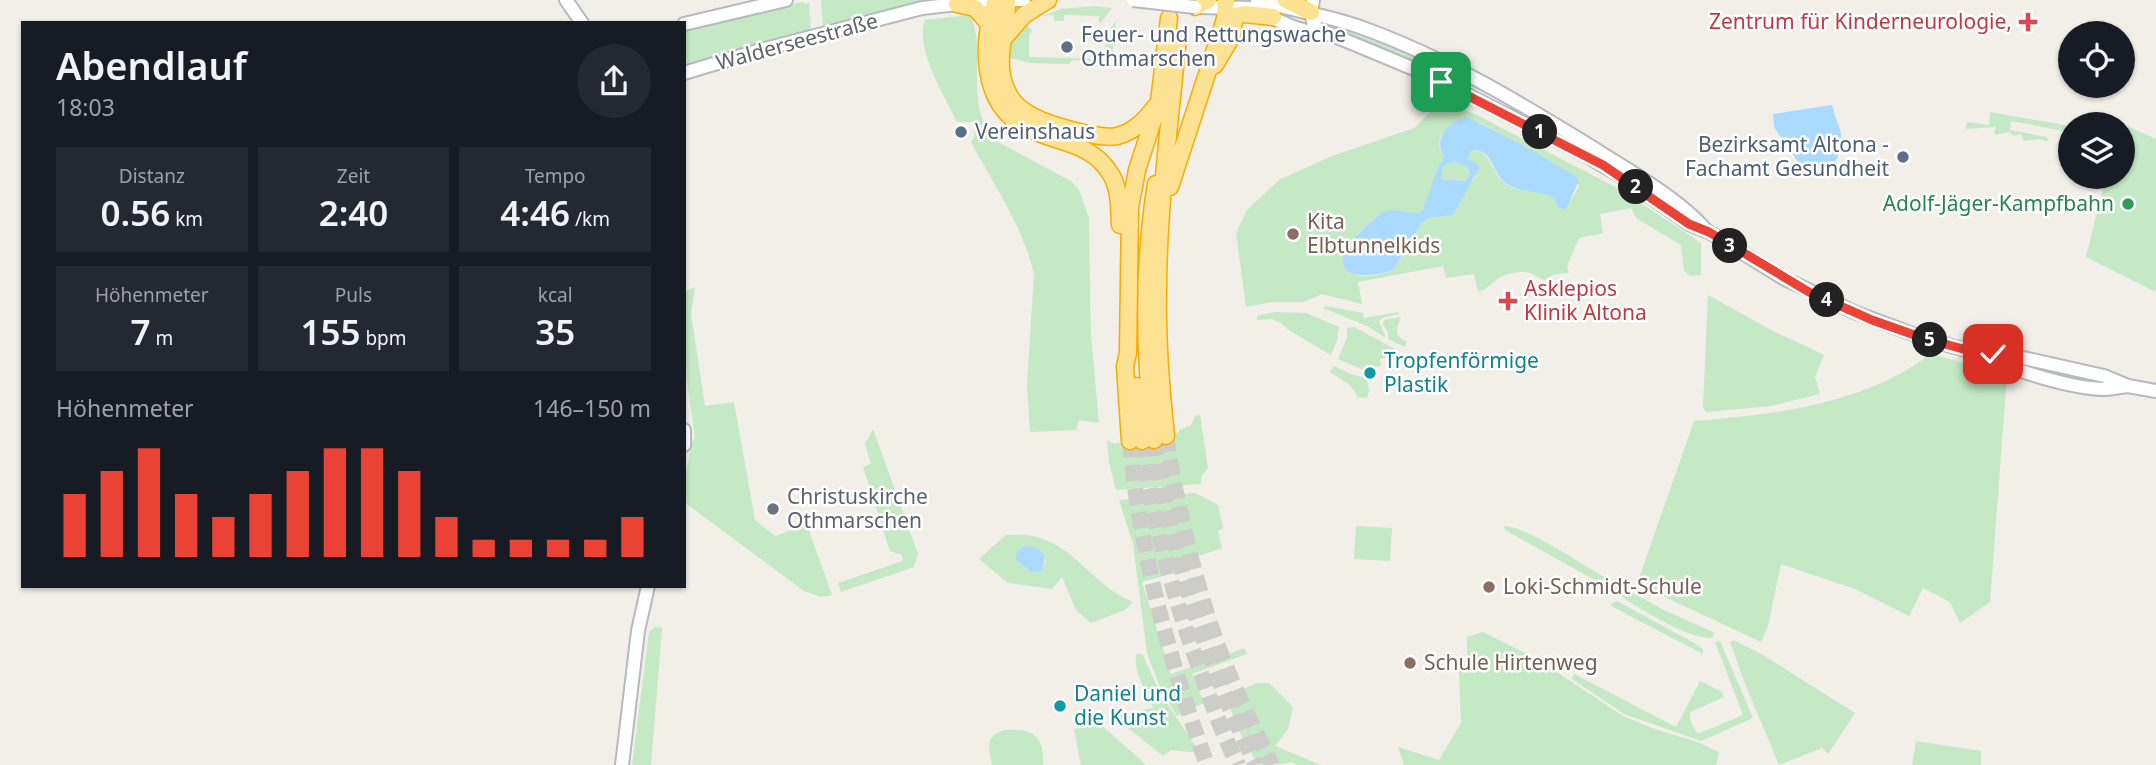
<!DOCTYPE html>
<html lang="de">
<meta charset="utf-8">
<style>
:root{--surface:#171b24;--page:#242831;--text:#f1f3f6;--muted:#9ea1a6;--accent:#ea4335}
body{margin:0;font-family:"Noto Sans",sans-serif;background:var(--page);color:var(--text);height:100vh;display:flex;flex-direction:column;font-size:26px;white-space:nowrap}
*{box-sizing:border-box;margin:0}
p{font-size:23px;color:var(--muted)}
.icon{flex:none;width:38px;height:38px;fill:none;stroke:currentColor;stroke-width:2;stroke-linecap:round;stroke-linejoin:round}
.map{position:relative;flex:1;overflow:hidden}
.drawer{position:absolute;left:21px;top:21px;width:665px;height:567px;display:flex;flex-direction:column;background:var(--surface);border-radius:0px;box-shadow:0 2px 5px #0004}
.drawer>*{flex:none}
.fabs{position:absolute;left:2058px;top:21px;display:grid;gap:14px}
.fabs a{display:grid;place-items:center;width:77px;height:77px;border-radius:50%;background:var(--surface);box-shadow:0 2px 5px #0004;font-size:35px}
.pin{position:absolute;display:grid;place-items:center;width:60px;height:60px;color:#fff;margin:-30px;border-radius:14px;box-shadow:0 4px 10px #0006}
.km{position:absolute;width:35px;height:35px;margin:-18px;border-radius:50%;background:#222;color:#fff;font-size:19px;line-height:35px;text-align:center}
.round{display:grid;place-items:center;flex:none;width:74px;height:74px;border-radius:37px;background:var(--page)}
.headline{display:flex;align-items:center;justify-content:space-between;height:119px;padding:0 35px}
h1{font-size:38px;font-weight:600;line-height:52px}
.figures{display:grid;grid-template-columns:repeat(3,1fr);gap:10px;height:119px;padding:7px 35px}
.figures div{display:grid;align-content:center;border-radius:0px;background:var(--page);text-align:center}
.figures b{font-size:35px;font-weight:600}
.figures small{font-size:19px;font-weight:400}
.figures p{font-size:19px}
.chart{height:196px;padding:14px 35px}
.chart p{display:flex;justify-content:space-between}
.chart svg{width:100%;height:126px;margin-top:7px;stroke:var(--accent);stroke-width:6}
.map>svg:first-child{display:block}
.green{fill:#c5e8c5;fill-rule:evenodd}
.water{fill:#aadaff;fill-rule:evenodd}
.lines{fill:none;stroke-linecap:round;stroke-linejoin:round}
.highway-tunnel{stroke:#ccccc8;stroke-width:16;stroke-dasharray:16 8;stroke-linecap:butt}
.secondary-casing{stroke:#b6babf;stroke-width:16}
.highway-casing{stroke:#f9ab00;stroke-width:19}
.secondary{stroke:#fff;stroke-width:12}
.highway{stroke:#fde293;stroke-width:16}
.secondary-bridge-casing{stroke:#b6babf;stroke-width:16;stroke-linecap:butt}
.secondary-bridge{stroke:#fff;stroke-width:12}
.route-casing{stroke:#fff;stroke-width:14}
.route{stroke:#ea4335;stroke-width:9}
.health-dot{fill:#e0444e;stroke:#fff;stroke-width:2.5}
.service-dot{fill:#5c6f8a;stroke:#fff;stroke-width:2.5}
.leisure-dot{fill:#2e9e5b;stroke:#fff;stroke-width:2.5}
.education-dot{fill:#8d6e63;stroke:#fff;stroke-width:2.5}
.culture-dot{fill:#0f9aa8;stroke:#fff;stroke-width:2.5}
.worship-dot{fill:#6b7280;stroke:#fff;stroke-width:2.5}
.labels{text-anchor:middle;stroke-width:5;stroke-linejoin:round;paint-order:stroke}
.health-label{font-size:21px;fill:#be3a42;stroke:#fff;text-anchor:end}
.service-label{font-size:21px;fill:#4e5e75;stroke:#fff;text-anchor:start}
.street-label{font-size:21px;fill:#5f6368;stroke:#fff}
.leisure-label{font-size:21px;fill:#27864d;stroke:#fff;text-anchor:end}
.education-label{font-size:21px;fill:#785e54;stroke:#fff;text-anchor:start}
.culture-label{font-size:21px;fill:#0d838f;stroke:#fff;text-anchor:start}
.worship-label{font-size:21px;fill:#5b616d;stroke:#fff;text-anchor:start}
</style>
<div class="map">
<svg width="2156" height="765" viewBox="0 0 2156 765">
<rect width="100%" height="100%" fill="#f1efe8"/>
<path class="green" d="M821,0H954L823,28Z
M803,2L804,4L809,3L811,27L809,32L684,69V27Z
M1094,6L1112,8L1101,22H1099V16L1064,15V21H1054V15L1043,16L1061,9Z
M970,15C989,55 961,103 996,141L1071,181L1079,190L1089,218L1091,336L1099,423L1079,420L1076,430L1030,432L1027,385L1034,274C1023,227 994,185 971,142L974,138V122H957C945,97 914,48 925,20Z
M1116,21L1111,63L1073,60L1069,64L1030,63L1006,57L1011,37L1023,23L1032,30L1029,35V57L1105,59L1106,34Z
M1323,22L1420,58L1418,62L1370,42L1321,26Z
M1441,102H1446L1481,117L1621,190L1701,243V275L1691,276L1684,271L1681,245L1636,218L1631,208L1600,214L1603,233L1579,238L1567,266L1569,273L1552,275L1548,280C1540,280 1539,277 1532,274C1525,270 1510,273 1503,276C1493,279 1489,290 1478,292L1474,274L1446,278L1443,266L1358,282L1362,304L1322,294L1304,302H1272L1246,307L1236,233L1247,210L1279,180L1332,156L1414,128ZM1461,119L1480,123L1574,175L1579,186L1569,203C1560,201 1553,196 1544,193C1529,189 1515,193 1502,181C1493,172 1492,160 1480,150L1471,151L1468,159L1476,175L1447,216L1429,218L1422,223L1393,270C1375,276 1358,281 1344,267C1341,246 1365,227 1380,214L1418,213C1435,200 1433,174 1444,157C1432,138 1445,129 1461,119Z
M1990,112L2070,126L2069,132L2011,121L2010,130L2047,137L2048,142L2040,139L2024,141L2021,134L2014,136L2008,132L1996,135L1994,132L1996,127L1966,129L1967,122L1989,125Z
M2129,127L2156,139V292L2086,257L2106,177H2123V129Z
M1454,162L1467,166L1470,174L1466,181L1441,179L1443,166Z
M695,287L691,314L705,406L734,402L755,520L775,536L807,525L832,595L821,597L804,591L684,502V482L692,442L695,438L684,360V292Z
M1708,295L1769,329L1824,355L1815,377L1820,394L1771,406L1706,412L1703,407Z
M1326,306L1363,313L1364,318L1399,312V314L1384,317L1379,321L1386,338L1367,326L1323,308Z
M1274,312L1306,313L1339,327L1337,340L1331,355L1290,331L1281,323L1271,319L1257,320V316Z
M1401,317C1396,326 1393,338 1407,341L1405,347L1388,339V333L1383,324L1384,320Z
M1354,327L1393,348L1397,352V355L1380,359L1381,366L1364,370L1338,359L1347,338V328Z
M1931,354L2007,374L1990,602L1960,623L1950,602L1923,588L1909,616L1855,589L1781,564L1768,626L1761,642L1637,584L1694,421C1777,414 1862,405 1931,354Z
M1334,366L1350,374L1367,378L1369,391L1367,398L1358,397L1349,384L1330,372Z
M1200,415L1208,468L1201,477V484L1116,490L1109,462L1107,440L1115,444C1122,441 1130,443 1138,443C1151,442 1168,438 1179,432V430L1191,425L1195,416Z
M873,429L918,554L914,567L841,592L838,583L903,561L902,555L890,551L863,467L871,464L865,444Z
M1195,493L1218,505L1223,528L1218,531L1222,548L1196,557L1198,566L1142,582L1171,674L1244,648L1247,654L1192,674L1204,703L1177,716L1161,690L1147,653L1133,544L1119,500Z
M1356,526L1392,528L1390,561L1354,559Z
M1504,526C1526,526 1584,566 1606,578L1602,584L1505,530Z
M1006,535C1014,535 1024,534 1033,536C1075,545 1093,586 1133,602L1125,610L1091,623L1076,610L1062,577L1052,589L1008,583L979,559ZM1026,546L1039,550L1046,561L1042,570L1031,572L1016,560Z
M1613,582L1662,609L1713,632L1714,635L1711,638C1683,638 1634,604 1609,589Z
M1617,601L1694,643L1703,649V654L1611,606L1612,603Z
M655,627L662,628L651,765H632L649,632Z
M1483,632L1537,659L1623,716L1652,728L1700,743L1719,752L1716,765H1404L1398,747L1439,760L1461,723L1459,672L1467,655V637Z
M1734,640L1763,655L1855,713L1828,754L1822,748L1779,765L1745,684L1730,642Z
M1720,641L1753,718L1701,741L1624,714L1572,679L1574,674L1676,727L1700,681L1722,692L1724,697L1690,712L1691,723L1698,734L1743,715L1715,642Z
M1137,653L1143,655L1159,691L1200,753L1171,750L1163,756L1113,716L1153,708C1147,693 1131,669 1137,653Z
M1257,683H1269L1293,707L1288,729L1275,746L1321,765H1297L1292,762C1280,765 1269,765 1258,765L1238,729L1226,697Z
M1101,725L1142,761L1146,765H1081L1074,729Z
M1005,730C1032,728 1045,736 1043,765H992C989,747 984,736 1005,730Z
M1916,741L1981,751V765H1912Z"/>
<path class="water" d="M1832,105C1839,131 1847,134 1836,161L1805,172L1774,127L1773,114Z
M1467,117L1524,146L1574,175L1579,181L1566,209L1558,208L1555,199C1539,189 1519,194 1504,182C1492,172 1491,146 1471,151L1468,159L1479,165V168L1453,215L1429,218L1422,223L1393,270C1376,276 1333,283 1345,251C1350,240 1371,222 1380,214C1391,206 1405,213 1418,213L1423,209L1438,168L1444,157C1433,138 1447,123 1467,117ZM1454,162L1467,166L1470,174L1466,181L1441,179L1443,166Z
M1026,546C1043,549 1048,554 1042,571L1031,572L1016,560L1017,551Z"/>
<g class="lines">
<path class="highway-tunnel" d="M1166,436C1176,500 1190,562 1210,623C1225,670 1250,721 1272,765
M1154,440C1171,553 1206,662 1256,765
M1130,441C1139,552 1170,661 1207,765
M1142,441C1152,518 1172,592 1198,665C1210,699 1222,733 1238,765"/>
<g class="secondary-casing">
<path id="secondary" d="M566,0L582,23
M1001,0H1024
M1257,0C1291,10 1326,15 1360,27C1444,57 1519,102 1595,149C1631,172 1678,198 1706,230
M1313,0C1311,11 1310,21 1318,29L1431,76L1585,155L1619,175L1689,224L1709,232L1783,278L1854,312L1923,338L1955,347L1983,354L2019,357L2104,376L2128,386L2156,391
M1195,7L1249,8L1293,27L1323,36
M684,24L786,0
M684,73L757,51L922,8L993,0
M1983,354C2009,370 2074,389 2105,389C2112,389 2120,387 2127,386
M684,430V445
M622,765L638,631L648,586"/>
</g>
<g class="highway-casing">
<path id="highway" d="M996,0C981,43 980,105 1027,128C1056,143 1091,142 1110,173C1120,188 1119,207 1120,225
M1007,0C1008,29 994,58 1005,86C1009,98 1018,108 1029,114C1044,124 1100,140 1117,136C1134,132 1145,120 1155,107
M1286,0L1311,12
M957,4L975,8L990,25
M1195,7L1208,0
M1004,38L1024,15L1048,0
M1215,65L1231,38L1235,16L1245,14L1273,17
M1170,187L1225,19L1226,0
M1136,386L1142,441
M1166,436C1161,389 1157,341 1158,293C1158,208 1170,122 1178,38
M1154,440C1144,354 1142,270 1156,184
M1130,441L1125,366L1128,353L1130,208L1137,170L1159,102L1169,18"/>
</g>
<use href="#secondary" class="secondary"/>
<use href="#highway" class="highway"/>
<g class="secondary-bridge-casing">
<path id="secondary-bridge" d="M1133,0L1195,7"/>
</g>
<use href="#secondary-bridge" class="secondary-bridge"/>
</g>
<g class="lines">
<g class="route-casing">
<path id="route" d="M1441,82L1603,165L1689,224L1709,232L1809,292L1872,320L1923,338L1974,352L1993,354"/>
</g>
<use href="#route" class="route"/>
</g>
<g class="health-dot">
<path d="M2024.5 11.5h7v7h7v7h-7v7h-7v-7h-7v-7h7z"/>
<path d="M1504.5 290.5h7v7h7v7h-7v7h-7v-7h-7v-7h7z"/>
</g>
<g class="service-dot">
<circle cx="1067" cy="47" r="7"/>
<circle cx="961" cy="132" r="7"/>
<circle cx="1903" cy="157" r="7"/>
</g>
<circle class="leisure-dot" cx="2128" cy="204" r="7"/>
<g class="education-dot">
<circle cx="1293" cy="234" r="7"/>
<circle cx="1489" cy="587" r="7"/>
<circle cx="1410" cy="663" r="7"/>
</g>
<g class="culture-dot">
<circle cx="1370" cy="373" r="7"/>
<circle cx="1060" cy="706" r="7"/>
</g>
<circle class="worship-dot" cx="773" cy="509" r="7"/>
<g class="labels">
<g class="health-label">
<text x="2012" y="29">Zentrum für Kinderneurologie,</text>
<text x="1524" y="296" text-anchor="start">Asklepios<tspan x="1524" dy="24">Klinik Altona</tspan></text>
</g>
<g class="service-label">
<text x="1081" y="42">Feuer- und Rettungswache<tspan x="1081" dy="24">Othmarschen</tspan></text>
<text x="975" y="139">Vereinshaus</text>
<text x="1889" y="152" text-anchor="end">Bezirksamt Altona -<tspan x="1889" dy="24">Fachamt Gesundheit</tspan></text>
</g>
<g class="street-label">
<text transform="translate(797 42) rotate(-15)" y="7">Walderseestraße</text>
</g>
<g class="leisure-label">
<text x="2114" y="211">Adolf-Jäger-Kampfbahn</text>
</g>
<g class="education-label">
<text x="1307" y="229">Kita<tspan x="1307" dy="24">Elbtunnelkids</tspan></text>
<text x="1503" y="594">Loki-Schmidt-Schule</text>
<text x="1424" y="670">Schule Hirtenweg</text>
</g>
<g class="culture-label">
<text x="1384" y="368">Tropfenförmige<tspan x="1384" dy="24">Plastik</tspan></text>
<text x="1074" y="701">Daniel und<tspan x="1074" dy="24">die Kunst</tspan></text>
</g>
<g class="worship-label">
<text x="787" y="504">Christuskirche<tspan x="787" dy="24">Othmarschen</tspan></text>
</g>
</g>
</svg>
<div class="fabs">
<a><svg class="icon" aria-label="locate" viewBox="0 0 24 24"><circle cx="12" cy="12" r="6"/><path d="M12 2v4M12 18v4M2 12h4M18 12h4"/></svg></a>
<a><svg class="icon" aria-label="layers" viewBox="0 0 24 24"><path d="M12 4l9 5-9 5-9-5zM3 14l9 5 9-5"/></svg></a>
</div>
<div class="pin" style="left:1441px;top:82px;background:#1e9e55"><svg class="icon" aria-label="arrive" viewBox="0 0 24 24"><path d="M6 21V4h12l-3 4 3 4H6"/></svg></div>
<div class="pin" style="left:1993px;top:354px;background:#d93025"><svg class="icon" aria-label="check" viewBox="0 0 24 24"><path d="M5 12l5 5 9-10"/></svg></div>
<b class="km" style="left:1540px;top:132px">1</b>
<b class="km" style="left:1636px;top:187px">2</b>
<b class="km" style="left:1730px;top:246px">3</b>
<b class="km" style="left:1827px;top:300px">4</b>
<b class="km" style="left:1930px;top:340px">5</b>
<section class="drawer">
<div class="headline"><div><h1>Abendlauf</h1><p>18:03</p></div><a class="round"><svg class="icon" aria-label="share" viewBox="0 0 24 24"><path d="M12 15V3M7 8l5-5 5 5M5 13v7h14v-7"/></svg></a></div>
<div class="figures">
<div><p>Distanz</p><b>0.56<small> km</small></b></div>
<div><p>Zeit</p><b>2:40</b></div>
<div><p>Tempo</p><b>4:46<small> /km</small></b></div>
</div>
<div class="figures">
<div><p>Höhenmeter</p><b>7<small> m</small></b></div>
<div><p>Puls</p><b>155<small> bpm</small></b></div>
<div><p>kcal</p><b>35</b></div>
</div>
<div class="chart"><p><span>Höhenmeter</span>146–150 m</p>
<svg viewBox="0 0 160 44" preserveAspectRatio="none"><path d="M5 44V22M15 44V14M25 44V6M35 44V22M45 44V30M55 44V22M65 44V14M75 44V6M85 44V6M95 44V14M105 44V30M115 44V38M125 44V38M135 44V38M145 44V38M155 44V30"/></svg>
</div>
</section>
</div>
